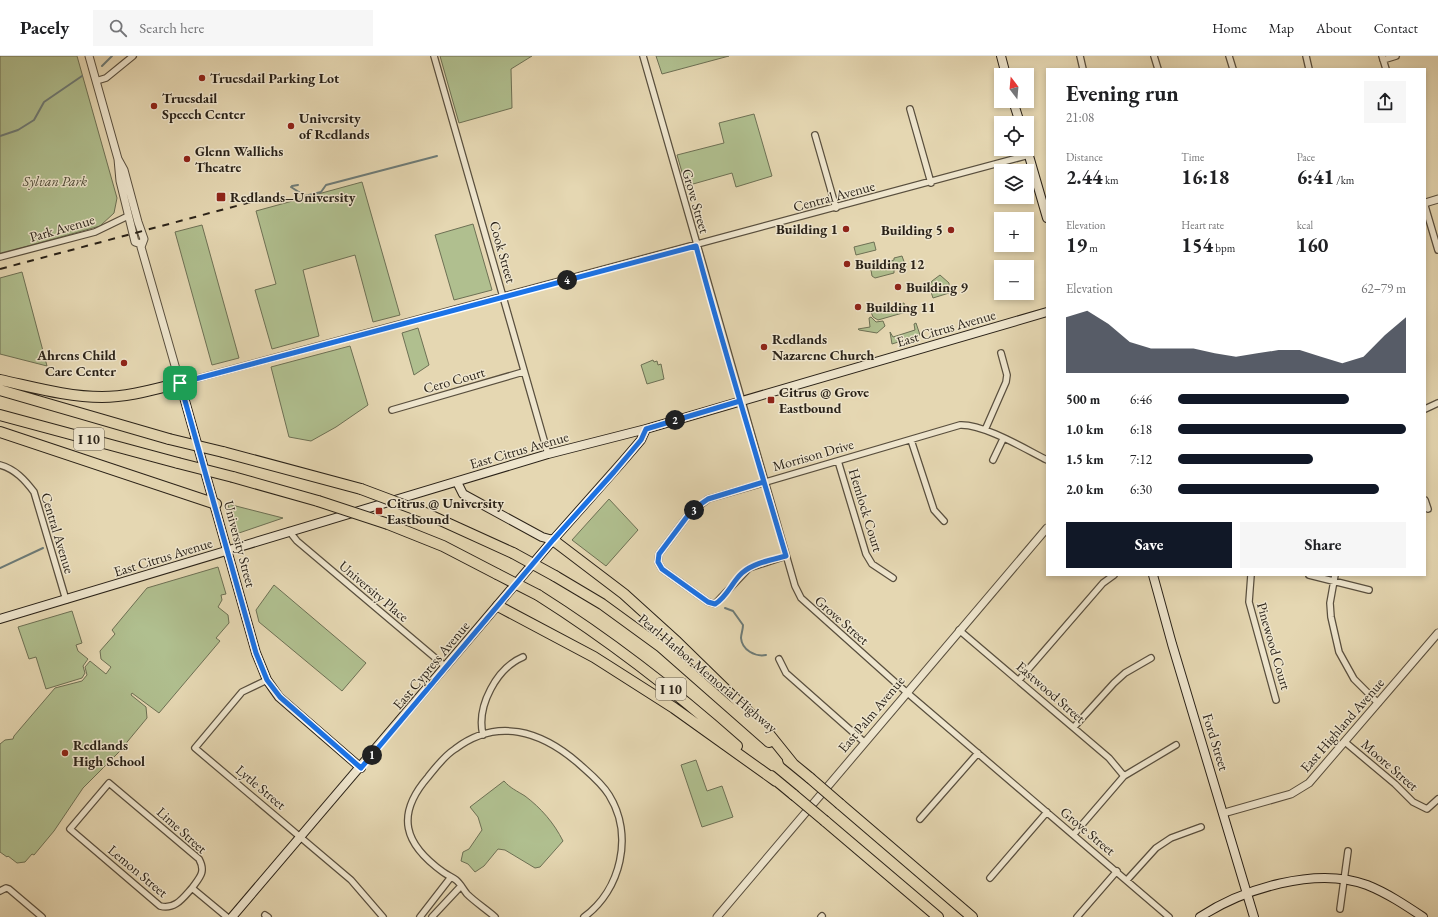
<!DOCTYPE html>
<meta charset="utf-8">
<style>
:root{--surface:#fff;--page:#f6f6f6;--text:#202124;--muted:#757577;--line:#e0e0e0;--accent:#111827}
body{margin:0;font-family:"EB Garamond",serif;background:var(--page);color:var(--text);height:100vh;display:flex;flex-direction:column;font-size:15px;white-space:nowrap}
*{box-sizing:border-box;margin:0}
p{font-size:13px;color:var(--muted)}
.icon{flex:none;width:22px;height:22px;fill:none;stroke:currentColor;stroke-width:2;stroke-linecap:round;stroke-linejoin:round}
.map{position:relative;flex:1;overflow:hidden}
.side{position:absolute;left:1046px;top:12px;width:380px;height:508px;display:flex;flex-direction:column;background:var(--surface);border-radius:0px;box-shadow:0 2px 6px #0003}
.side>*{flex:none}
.needle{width:26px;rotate:344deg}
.tools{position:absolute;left:994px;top:12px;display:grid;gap:8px}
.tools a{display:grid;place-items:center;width:40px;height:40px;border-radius:0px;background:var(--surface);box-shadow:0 2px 6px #0003;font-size:20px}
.pin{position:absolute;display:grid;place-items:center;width:34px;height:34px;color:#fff;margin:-17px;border-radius:8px;box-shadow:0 2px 6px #0006}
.km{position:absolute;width:20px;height:20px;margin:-10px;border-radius:50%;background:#222;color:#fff;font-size:11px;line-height:20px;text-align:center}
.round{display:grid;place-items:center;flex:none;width:42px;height:42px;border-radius:0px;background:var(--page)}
.headline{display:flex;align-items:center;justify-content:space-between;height:68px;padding:0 20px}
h1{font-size:22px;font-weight:700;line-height:30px}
.stats{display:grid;grid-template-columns:repeat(3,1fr);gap:6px;height:68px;padding:4px 20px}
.stats div{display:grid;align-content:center}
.stats b{font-size:20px;font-weight:700}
.stats small{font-size:11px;font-weight:400}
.stats p{font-size:11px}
.chart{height:112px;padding:8px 20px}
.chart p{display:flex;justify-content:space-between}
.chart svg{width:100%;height:72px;margin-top:4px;fill:var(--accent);opacity:.7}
.primary-button{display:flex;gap:8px;margin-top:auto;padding:8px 20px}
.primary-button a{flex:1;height:46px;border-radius:0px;background:var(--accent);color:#fff;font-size:16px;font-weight:700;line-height:46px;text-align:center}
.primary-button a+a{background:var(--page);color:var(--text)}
ul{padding:0 20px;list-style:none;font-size:13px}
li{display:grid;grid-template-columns:64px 48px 1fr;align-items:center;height:30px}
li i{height:10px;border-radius:5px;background:var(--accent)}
header{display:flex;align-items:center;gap:24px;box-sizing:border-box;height:56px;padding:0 20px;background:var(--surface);border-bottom:1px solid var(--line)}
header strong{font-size:19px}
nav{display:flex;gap:22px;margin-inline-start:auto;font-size:14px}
.search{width:280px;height:36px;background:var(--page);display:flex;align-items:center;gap:10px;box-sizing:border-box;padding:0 14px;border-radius:0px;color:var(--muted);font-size:15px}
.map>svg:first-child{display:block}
.green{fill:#b0bf8f;stroke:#6d7054}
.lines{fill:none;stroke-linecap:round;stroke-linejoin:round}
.stream{stroke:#6d7b77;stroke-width:2}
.minor-casing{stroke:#594f3e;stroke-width:8}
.tertiary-casing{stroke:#594f3e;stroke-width:9}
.secondary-casing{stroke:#2a2218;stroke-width:10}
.motorway-casing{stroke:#2a2218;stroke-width:12}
.minor{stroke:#eee5cd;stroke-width:5.5}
.tertiary{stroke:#eee5cd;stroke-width:7}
.secondary{stroke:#eee5cd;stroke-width:8}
.motorway{stroke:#e5d7b2;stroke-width:10}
.rail{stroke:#2a2218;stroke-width:2;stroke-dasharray:7 7;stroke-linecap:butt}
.motorway-bridge-casing{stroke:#2a2218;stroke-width:12;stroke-linecap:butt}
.motorway-bridge{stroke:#e5d7b2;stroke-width:10}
.route-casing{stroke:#fff;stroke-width:8}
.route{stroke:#1a73e8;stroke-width:5}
.poi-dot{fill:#8f2418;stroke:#eee5cd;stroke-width:1.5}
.labels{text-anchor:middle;stroke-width:3;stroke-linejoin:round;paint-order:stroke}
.shield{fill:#eee5cd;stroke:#655c4e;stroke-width:1}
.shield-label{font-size:13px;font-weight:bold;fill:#2a2218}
.poi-label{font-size:14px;font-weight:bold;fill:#2a2218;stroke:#eee5cd;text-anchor:start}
.park-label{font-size:14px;font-style:italic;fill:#4c4936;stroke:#eee5cd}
.street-label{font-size:14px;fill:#2a2218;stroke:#eee5cd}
</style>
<header>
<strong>Pacely</strong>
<div class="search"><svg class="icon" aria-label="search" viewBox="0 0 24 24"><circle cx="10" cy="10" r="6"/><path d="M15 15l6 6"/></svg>Search here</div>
<nav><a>Home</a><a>Map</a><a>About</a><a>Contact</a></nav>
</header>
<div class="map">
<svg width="1438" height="861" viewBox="0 0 1438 861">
<rect width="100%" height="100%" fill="#e5d7b2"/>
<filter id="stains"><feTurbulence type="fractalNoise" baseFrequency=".005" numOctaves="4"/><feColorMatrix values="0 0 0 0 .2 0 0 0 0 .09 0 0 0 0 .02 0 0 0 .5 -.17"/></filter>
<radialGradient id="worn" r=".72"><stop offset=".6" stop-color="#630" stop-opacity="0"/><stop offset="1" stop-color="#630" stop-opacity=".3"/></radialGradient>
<path class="green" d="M0,0H77L117,142L114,157L100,170L0,198Z
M440,0H532L511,13L512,52L459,67Z
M656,0H729L662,18Z
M754,58L772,120L736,131L732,117L686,130L677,99L724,87L719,67Z
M362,126L400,259L373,266L355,199L303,214L319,280L272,293L255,234L276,228L256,155Z
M473,168L492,234L454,244L435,179Z
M202,169L239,302L212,309L175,176Z
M874,186L876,194L856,199L854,191Z
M902,200L906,211L894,214V217L875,222L872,220L871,214L876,209L894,204V202Z
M22,216L47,310L0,298V222Z
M940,219L949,227V237L933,242L929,230L932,225Z
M904,247L906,256L878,264L873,261L871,256Z
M871,261L876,266L883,265L885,270L877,277L859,274L858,273L870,271L869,262Z
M916,267L920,279L892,288L890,276L893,281L915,274L914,268Z
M418,272L429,309L414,319L402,277Z
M350,290L368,349L336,371L311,385L289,381L271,311Z
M653,304L654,306L657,305L658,309L661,308L664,323L647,328L641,309Z
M609,443L638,474L606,510L572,484Z
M228,448L283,462L239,477L235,475Z
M218,511L226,538L221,539L222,544L218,551L228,559L229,567L216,582L220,585L159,657L132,637L131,639L146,651L147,662L118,697L83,732L54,775L34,799L32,798L25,806L17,807L8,800L7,801L0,796V688L5,684L13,683L14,680L55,632L82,625L87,619L85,611L90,605L106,618L111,611L101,603L100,595L115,578L112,574L147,532Z
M274,529L366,607L342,635L259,566L256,554Z
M72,555L82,587L76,589L78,595L88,603L83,610L85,617L82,622L46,633L36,601L29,603L18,571Z
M696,704L707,735L722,730L733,761L702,771L681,709Z
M504,725C510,732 517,735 525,740C541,752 554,767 563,785L540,811L535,812L505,794L498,793L484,810L475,816L468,808L461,805L463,796L469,793L482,774L478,761L470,751Z"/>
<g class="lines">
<path class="stream" d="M102,10L112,0
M0,80L18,74L34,64L44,46L82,20
M292,130L298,129
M291,131L305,140L321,136L326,129L437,100
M57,485L61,483
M0,512L43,492
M725,552L733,555L743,569C743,574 741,578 741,582C742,594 755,601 766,599"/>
<g class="minor-casing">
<path id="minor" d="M434,0L548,398
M643,0L795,530L801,542L897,628L1169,861
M1080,0L1083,13
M1154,0L1158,13
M1229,0L1233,13
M1306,0L1309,13
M1382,0L1386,13
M1383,4L1396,0
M96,25L106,22L133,0
M910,53L931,127
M815,79L836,152
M1425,150L1438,194
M0,201L95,176L128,160
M180,327L1029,99
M1425,353L1438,347
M392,354L523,316
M985,374L1006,326L1007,319L1001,297
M911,384L934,454L944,465
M993,404L1003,383
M838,405L866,498L872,508L893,522
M0,409C15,413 25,424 34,436L66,544
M1425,444L1428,453
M289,475L297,485L446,611
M786,500L749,512L715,548L708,546L662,513L658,506L659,498L689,458L708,443L960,369C984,368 1025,393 1047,404
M1251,519L1249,546L1276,644
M1309,519L1369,534
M1335,519L1330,547L1331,561L1339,596L1354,623L1378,647
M959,574L1109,702L1124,720
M779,603L786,617L864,686
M267,624L242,636L195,692L351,824L383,861
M1019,624L1103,527L1114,519
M1074,671L1114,627L1125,617L1151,602
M483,679C476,650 497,612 523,601
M1345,686L1395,728L1413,746L1427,753L1438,743
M920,763L978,697
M1074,778L1124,720L1176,689
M990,822L1047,756
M1127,824L1156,792L1171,782L1201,771
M192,832C183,842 175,854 160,850L70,773L109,727L199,803C206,816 200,821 192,832L227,861
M0,835L6,832L9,833L42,861
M1340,853L1348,795
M265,859L268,861
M420,861L451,821
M432,861L461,830
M495,861C486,853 475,846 467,838C463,833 460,827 456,824C452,821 447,819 443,816C404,788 395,759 428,721C436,711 444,700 455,693C497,661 541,675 578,707C589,717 601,726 609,739C634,779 621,834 584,861
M821,861L822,860
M1077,861L1117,815"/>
</g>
<g class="tertiary-casing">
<path id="tertiary" d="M89,0L118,103L120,125L135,186L141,188
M118,103L124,114L138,166L144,183L141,191L180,327
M1425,147L1438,143
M1224,757L1291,738L1309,727L1438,577
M717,861L1047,472"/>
</g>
<g class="secondary-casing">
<path id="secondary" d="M1001,0L1006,19
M1013,45L1020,67
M1027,93L1047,162
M180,327L256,597L267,624L279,641L361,712
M457,426L463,438L542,481L553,484
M1153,519L1172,588L1254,861
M0,563L548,398L646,373L1047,256
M232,861L553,484L623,405L641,384L646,373
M1200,861C1243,833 1316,810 1367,829C1387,837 1405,849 1423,861"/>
</g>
<g class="motorway-casing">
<path id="motorway" d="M0,324C33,331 68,341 102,341C129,341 155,333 180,327
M0,334L169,383
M0,359L178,407
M0,376L216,448
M223,396L361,433
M233,421L318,445
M425,457L513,497
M388,468L443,490L497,518
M553,484L624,538L677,586L760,667L793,708
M555,520L602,548L661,591L769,686
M538,539C609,584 674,634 737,690
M498,550L594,601L674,652L776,725
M788,704L810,722
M771,720L794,739
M840,748L972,861
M825,765L938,861"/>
</g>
<use href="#minor" class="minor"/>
<use href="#tertiary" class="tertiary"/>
<use href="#secondary" class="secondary"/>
<use href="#motorway" class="motorway"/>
<path class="rail" d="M0,213L270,141"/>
<g class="motorway-bridge-casing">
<path id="motorway-bridge" d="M169,383L223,396
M178,407L233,421
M361,433L425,457
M318,445L388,468
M513,497L555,520
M497,518L538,539
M810,722L840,748
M794,739L825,765"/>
</g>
<use href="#motorway-bridge" class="motorway-bridge"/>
</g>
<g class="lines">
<g class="route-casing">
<path id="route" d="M180,327L256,597L267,624L280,641L361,712L553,484L614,416L641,384L646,373L740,345L786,500C771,504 753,507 742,517C732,526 727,541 715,548L708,546L662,513L658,506L659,498L689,458L698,450L708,443L764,426C741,348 717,269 696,190L180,327"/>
</g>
<use href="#route" class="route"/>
</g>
<g class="poi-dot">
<circle cx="202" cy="22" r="4"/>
<circle cx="154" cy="50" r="4"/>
<circle cx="291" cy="70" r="4"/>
<circle cx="187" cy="103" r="4"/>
<rect x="216" y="136" width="10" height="10" rx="2"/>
<circle cx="846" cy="173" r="4"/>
<circle cx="951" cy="174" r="4"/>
<circle cx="847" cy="208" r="4"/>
<circle cx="898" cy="231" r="4"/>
<circle cx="858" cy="251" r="4"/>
<circle cx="764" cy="291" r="4"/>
<circle cx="124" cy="307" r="4"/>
<rect x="767" y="340" width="8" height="8" rx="2"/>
<rect x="375" y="451" width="8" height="8" rx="2"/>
<circle cx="65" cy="697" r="4"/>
</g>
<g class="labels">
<g class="shield">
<rect x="74" y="372" width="30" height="22" rx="3"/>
<rect x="656" y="622" width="30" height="22" rx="3"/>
</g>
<g class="shield-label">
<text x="89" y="388">I 10</text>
<text x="671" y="638">I 10</text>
</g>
<g class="poi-label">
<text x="210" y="27">Truesdail Parking Lot</text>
<text x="162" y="47">Truesdail<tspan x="162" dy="16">Speech Center</tspan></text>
<text x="299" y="67">University<tspan x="299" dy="16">of Redlands</tspan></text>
<text x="195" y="100">Glenn Wallichs<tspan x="195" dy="16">Theatre</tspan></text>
<text x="230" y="146">Redlands–University</text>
<text x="838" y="178" text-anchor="end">Building 1</text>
<text x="943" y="179" text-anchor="end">Building 5</text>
<text x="855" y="213">Building 12</text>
<text x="906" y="236">Building 9</text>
<text x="866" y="256">Building 11</text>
<text x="772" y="288">Redlands<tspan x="772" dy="16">Nazarene Church</tspan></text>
<text x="116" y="304" text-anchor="end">Ahrens Child<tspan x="116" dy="16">Care Center</tspan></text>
<text x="779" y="341">Citrus @ Grove<tspan x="779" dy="16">Eastbound</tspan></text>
<text x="387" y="452">Citrus @ University<tspan x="387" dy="16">Eastbound</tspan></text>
<text x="73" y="694">Redlands<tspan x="73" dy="16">High School</tspan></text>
</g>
<g class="park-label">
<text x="55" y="130">Sylvan Park</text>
</g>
<g class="street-label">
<text transform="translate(834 140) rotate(-15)" y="5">Central Avenue</text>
<text transform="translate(696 145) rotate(74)" y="5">Grove Street</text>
<text transform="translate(62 172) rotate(-16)" y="5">Park Avenue</text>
<text transform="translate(503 196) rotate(74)" y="5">Cook Street</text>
<text transform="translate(946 272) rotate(-16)" y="5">East Citrus Avenue</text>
<text transform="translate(454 324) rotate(-16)" y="5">Cero Court</text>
<text transform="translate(519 394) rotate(-16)" y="5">East Citrus Avenue</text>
<text transform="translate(813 399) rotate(-16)" y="5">Morrison Drive</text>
<text transform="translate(866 454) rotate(73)" y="5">Hemlock Court</text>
<text transform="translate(58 477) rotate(73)" y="5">Central Avenue</text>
<text transform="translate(240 488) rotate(75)" y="5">University Street</text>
<text transform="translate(163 501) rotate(-17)" y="5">East Citrus Avenue</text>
<text transform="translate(374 535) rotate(40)" y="5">University Place</text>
<text transform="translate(842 564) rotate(41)" y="5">Grove Street</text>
<text transform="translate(1274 590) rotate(74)" y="5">Pinewood Court</text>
<text transform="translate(431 609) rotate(-50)" y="5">East Cypress Avenue</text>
<text transform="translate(708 617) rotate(40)" y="5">Pearl Harbor Memorial Highway</text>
<text transform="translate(1051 636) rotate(41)" y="5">Eastwood Street</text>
<text transform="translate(871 658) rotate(-50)" y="5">East Palm Avenue</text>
<text transform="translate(1342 669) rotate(-49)" y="5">East Highland Avenue</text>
<text transform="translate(1216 686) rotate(73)" y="5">Ford Street</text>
<text transform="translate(1390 709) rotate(41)" y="5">Moore Street</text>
<text transform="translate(261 731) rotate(40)" y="5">Lytle Street</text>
<text transform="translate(182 774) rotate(42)" y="5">Lime Street</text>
<text transform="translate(1088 775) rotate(40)" y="5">Grove Street</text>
<text transform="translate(138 815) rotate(40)" y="5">Lemon Street</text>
</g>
</g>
<rect width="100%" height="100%" filter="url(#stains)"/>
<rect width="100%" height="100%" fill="url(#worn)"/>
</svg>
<div class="tools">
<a><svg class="needle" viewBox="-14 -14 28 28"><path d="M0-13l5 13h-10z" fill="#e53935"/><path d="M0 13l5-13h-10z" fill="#757577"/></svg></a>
<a><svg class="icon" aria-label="locate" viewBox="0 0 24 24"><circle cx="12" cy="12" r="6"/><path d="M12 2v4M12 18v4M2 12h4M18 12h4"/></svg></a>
<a><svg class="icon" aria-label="layers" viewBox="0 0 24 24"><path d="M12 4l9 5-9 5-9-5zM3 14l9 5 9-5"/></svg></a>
<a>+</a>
<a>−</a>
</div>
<div class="pin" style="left:180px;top:327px;background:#1e9e55"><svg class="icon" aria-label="arrive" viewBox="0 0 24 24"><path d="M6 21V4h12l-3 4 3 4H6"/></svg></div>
<b class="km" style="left:372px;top:699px">1</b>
<b class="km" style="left:675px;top:364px">2</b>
<b class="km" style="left:694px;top:454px">3</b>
<b class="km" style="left:567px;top:224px">4</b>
<section class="side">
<div class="headline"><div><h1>Evening run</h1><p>21:08</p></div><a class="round"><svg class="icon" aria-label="share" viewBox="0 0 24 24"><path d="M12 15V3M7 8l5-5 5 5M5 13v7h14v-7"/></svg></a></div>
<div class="stats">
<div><p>Distance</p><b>2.44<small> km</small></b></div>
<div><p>Time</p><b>16:18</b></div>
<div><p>Pace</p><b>6:41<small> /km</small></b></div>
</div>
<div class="stats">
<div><p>Elevation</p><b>19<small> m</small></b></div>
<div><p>Heart rate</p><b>154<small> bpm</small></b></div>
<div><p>kcal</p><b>160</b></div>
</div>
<div class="chart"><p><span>Elevation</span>62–79 m</p>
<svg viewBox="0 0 160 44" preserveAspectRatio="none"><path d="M0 44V10L10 6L20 14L30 25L40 29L50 29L60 29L70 32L80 34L90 32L100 30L110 30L120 34L130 38L140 34L150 21L160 10V44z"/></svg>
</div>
<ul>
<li><b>500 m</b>6:46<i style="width:75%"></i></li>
<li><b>1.0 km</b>6:18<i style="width:100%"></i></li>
<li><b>1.5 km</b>7:12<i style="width:59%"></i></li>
<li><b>2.0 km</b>6:30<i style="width:88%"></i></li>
</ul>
<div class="primary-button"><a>Save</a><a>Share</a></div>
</section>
</div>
